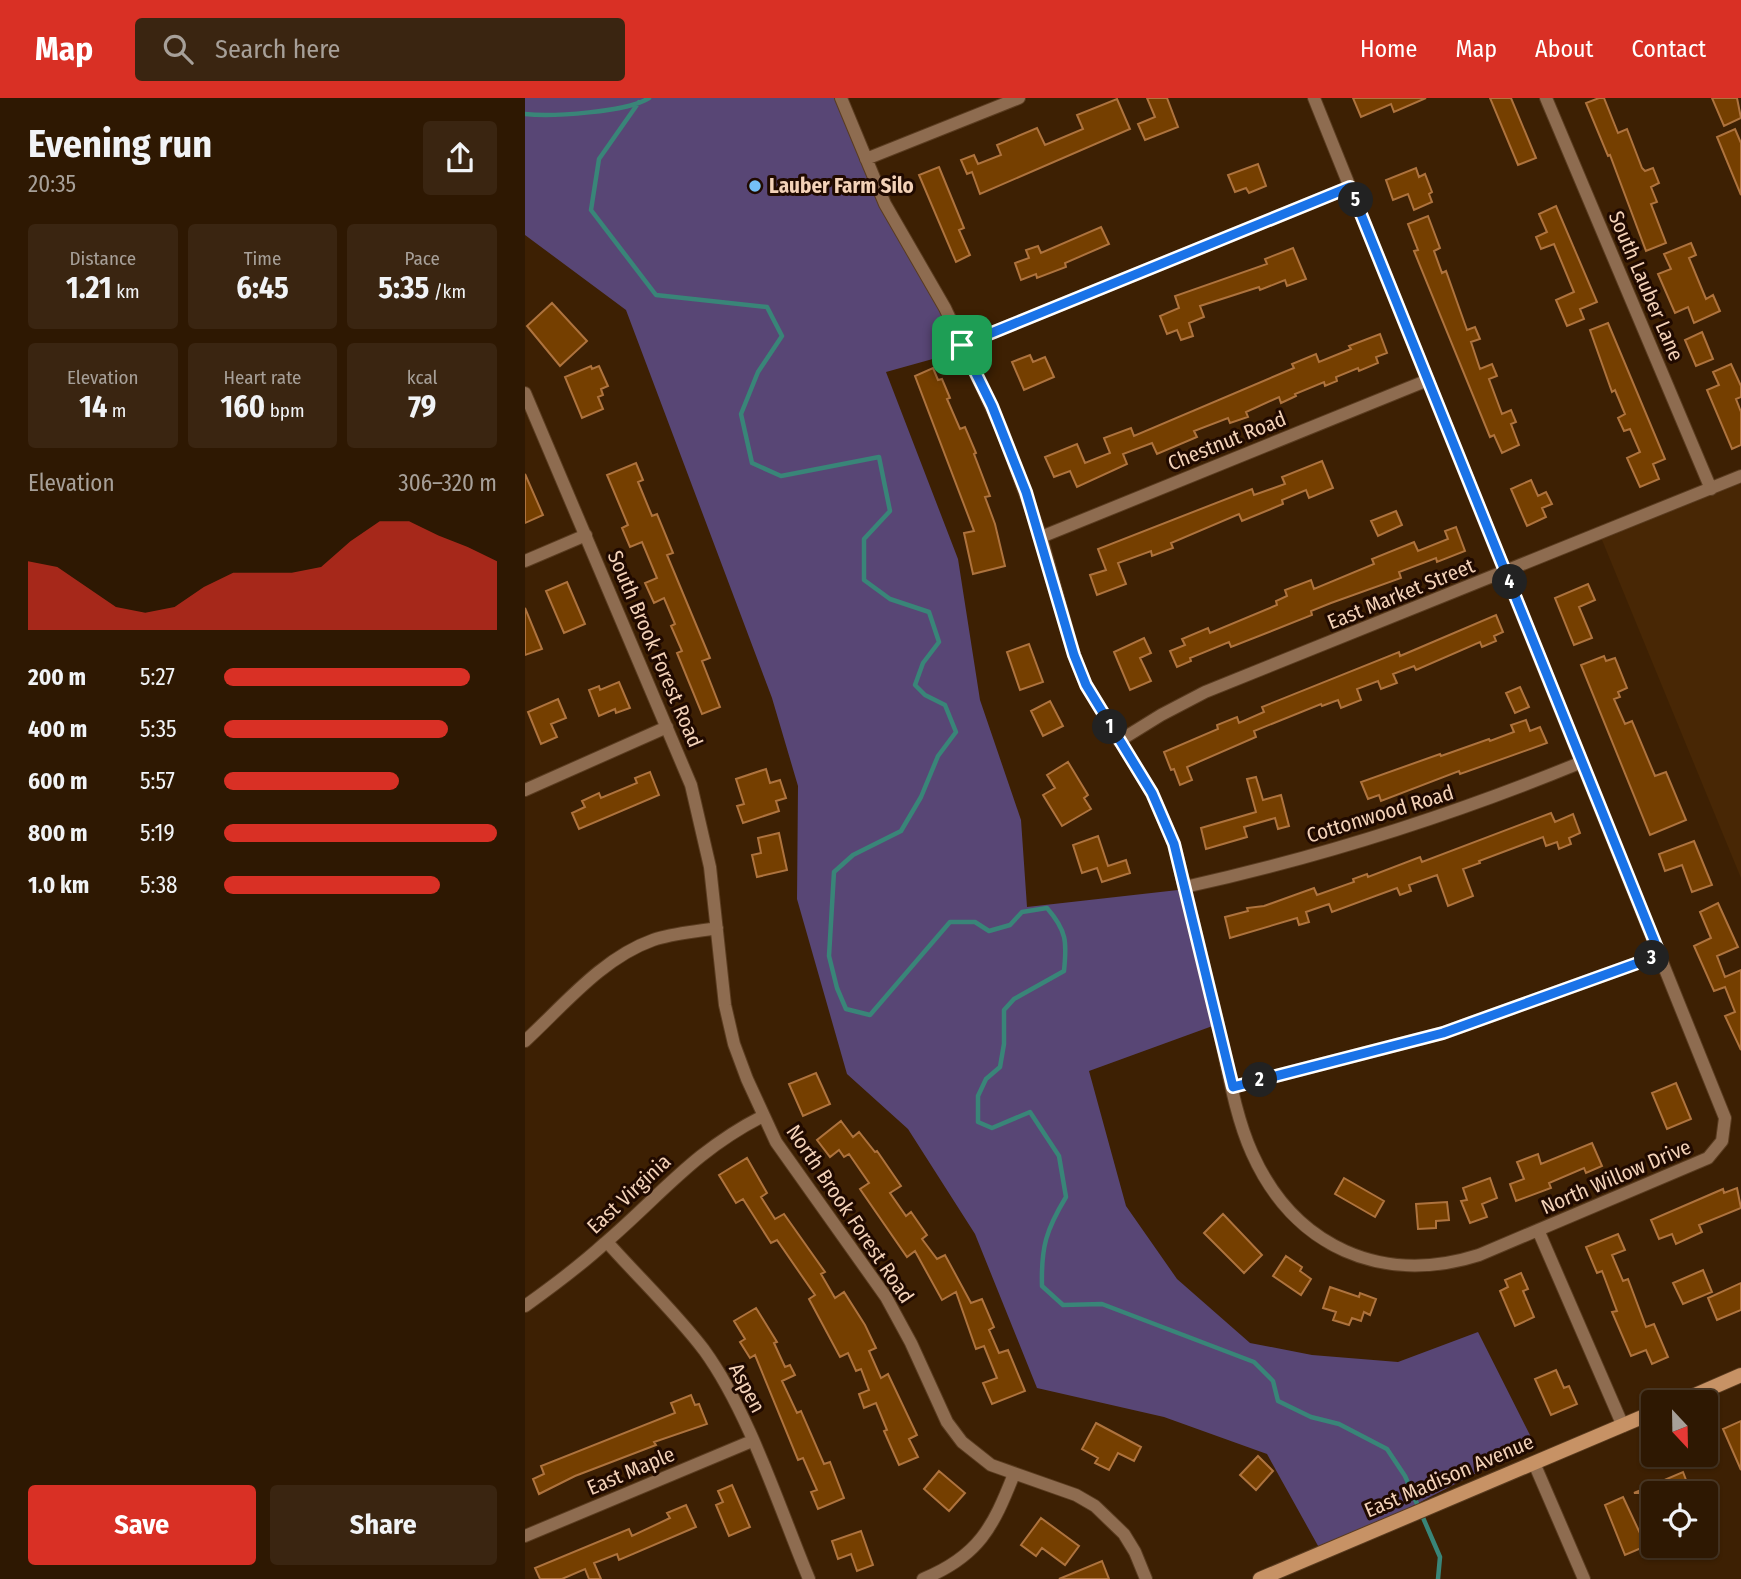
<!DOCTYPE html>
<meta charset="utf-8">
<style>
:root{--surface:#2e1802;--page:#3a2511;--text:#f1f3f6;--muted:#a7a099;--line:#493724;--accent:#d93025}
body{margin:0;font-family:"Fira Sans Condensed",sans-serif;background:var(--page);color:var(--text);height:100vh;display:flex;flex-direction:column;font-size:26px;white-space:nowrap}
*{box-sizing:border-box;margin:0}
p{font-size:23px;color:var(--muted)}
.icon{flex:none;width:38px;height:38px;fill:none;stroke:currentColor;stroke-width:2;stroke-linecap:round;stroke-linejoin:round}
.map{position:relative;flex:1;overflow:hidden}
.details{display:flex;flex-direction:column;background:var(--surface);width:525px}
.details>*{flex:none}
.needle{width:46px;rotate:158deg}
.buttons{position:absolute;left:1116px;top:1292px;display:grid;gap:14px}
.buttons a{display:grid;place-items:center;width:77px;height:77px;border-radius:7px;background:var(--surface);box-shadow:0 2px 5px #0004,0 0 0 2px var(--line);font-size:35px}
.pin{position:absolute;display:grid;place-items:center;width:60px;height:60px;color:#fff;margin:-30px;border-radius:14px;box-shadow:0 4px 10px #0006}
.km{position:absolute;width:35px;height:35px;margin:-18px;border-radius:50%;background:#222;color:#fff;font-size:19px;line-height:35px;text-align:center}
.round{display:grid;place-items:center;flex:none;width:74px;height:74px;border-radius:7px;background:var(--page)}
.summary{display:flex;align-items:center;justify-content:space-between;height:119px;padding:0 28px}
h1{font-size:38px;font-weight:700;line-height:52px}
.stats{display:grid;grid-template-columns:repeat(3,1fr);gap:10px;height:119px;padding:7px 28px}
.stats div{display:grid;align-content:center;border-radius:7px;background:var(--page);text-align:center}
.stats b{font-size:30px;font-weight:700}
.stats small{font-size:19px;font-weight:400}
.stats p{font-size:19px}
.chart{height:196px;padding:14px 28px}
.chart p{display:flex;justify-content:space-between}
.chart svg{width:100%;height:126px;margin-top:7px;fill:var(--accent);opacity:.7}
.action{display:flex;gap:14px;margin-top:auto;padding:14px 28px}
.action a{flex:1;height:80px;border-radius:7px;background:var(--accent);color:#fff;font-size:28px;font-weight:700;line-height:80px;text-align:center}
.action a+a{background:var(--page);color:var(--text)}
ul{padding:0 28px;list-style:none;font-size:23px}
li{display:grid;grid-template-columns:112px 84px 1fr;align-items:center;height:52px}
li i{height:18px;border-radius:9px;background:var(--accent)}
header{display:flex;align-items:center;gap:42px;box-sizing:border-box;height:98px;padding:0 35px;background:var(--accent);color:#fff}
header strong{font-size:33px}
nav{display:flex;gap:38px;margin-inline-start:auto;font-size:24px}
.search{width:490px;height:63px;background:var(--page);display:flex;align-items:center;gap:18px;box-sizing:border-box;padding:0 24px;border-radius:7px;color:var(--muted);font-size:26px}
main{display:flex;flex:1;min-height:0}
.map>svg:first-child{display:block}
.built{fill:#482705}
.green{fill:#584675}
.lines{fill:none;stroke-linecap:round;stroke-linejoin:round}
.stream{stroke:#398578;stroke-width:4.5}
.building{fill:#753f00;stroke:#ae733e;stroke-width:2}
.minor-casing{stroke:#5a3c20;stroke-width:14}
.secondary-casing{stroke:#5a3c20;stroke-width:16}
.minor{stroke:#8e6c50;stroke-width:12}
.secondary{stroke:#c79265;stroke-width:14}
.route-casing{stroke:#fff;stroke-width:14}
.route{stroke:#1a73e8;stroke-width:9}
.poi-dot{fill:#74c0f6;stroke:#200a00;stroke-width:2.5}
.labels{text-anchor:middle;stroke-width:6;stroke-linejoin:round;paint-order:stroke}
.poi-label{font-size:21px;font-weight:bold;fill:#f3d2b8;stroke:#200a00;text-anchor:start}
.street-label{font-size:21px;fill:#f3d2b8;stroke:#200a00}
</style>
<header>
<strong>Map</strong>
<div class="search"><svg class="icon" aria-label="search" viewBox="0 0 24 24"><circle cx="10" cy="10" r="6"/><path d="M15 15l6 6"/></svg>Search here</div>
<nav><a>Home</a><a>Map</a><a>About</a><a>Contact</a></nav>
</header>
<main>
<section class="details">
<div class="summary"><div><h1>Evening run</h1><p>20:35</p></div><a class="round"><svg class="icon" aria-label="share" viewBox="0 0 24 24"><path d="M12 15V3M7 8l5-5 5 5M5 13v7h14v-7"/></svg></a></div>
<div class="stats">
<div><p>Distance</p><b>1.21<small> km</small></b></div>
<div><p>Time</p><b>6:45</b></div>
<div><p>Pace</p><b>5:35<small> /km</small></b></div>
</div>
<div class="stats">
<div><p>Elevation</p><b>14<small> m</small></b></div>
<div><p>Heart rate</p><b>160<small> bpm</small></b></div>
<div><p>kcal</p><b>79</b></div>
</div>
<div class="chart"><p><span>Elevation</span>306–320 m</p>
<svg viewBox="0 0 160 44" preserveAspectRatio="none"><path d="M0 44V20L10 22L20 29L30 36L40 38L50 36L60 29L70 24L80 24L90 24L100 22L110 13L120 6L130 6L140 11L150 15L160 20V44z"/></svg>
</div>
<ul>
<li><b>200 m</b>5:27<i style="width:90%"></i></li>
<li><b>400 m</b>5:35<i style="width:82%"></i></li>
<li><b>600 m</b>5:57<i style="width:64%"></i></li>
<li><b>800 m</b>5:19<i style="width:100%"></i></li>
<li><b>1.0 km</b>5:38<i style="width:79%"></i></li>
</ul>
<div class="action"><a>Save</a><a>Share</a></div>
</section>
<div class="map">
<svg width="1216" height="1481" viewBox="0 0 1216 1481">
<rect width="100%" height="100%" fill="#3d2003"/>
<path class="built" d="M1216,378V780L1075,437Z"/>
<path class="green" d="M0,0H317L377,138L440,252L361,274L433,461L455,602L496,722L502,809L653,792L693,926L564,973L601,1108L652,1181L725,1245L787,1257L873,1264L953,1234L1009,1345L797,1455L742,1356L639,1319L512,1290L450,1136L383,1031L322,976L272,801L273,688L247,600L101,212L0,137Z"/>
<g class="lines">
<path class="stream" d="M114,4L74,61L66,112L131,197L242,209L257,238L233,274L216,316L227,365L256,378L354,359L365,413L339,441V482L365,501L404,514L414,544L398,565L390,587L400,597L420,607L431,634L413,658L396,699L376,733L328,757L309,774L304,858L312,890L321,911L345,917L425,824H450L464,833L485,827L497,814L522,810C542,833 542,844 539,873L489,901L479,912V946L475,969L461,981L453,998V1024L467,1030L505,1014L534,1058L541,1099C521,1132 516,1149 517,1188L538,1207L577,1206L729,1264L748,1283L753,1303L786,1319L814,1326L862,1351L880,1378L915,1459L913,1481
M0,16C27,19 102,14 124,0"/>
</g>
<path class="building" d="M622,0H642L653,29L620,42L613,26L630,19Z
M828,0H901L869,14L866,6L836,19Z
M965,0H986L1011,60L993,67Z
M1074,0H1079L1093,35L1102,31L1117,70L1120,73L1128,70L1134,85L1126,89L1132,104L1126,106L1141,145L1121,153L1085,57L1083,58L1061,5Z
M1187,0H1212L1216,20L1199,28Z
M592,1L605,31L455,96L447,74L442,76L436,62L449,57L453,66L476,57L472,47L512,30L520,47L558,31L552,17Z
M1210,31L1216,45V97L1192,39Z
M733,66L741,88L724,95L721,90L710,94L703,77Z
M414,69L439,130L434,132L445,157L431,164L394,77Z
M891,70L894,79L900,76L907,94L904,96L907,104L889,112L883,96L868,102L861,82Z
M1031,108L1072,204L1055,211L1059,221L1042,228L1031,202L1049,194L1029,146L1016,151L1011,139L1022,134L1014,116Z
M903,118L915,150L909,153L917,175L921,173L942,232L950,229L955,241L946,244L955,271L967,266L972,278L964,281L977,316L986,312L991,324L986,326L994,347L977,355L969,337L965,339L889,153L893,152L883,126Z
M576,129L584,146L540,165L541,169L512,180L511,176L496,182L490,165L504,160L501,152L513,148L516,155Z
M1166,145L1171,157L1164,160L1181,201L1188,197L1195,213L1169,225L1163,209L1150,215L1133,176L1146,171L1139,156Z
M768,150L781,181L762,188L760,182L735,192L734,189L675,208L679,219L664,225L668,238L656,242L652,232L642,236L635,218L654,210L650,198L742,166L740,161Z
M27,205L62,243L35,268L2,228Z
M1083,225L1140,361L1128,366L1134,381L1115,389L1102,360L1115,354L1105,331L1099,333L1093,320L1100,316L1090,292L1087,294L1065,232Z
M1177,234L1188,261L1171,268L1160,242Z
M855,236L862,255L851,259L853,265L834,273L833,270L811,279L812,283L800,288L799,284L770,296L771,298L756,305L754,299L721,314L723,319L705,325L703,320L669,333L672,339L632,356L627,345L598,356L602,366L552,389L545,373L529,379L520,359L552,346L560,365L585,355L579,340L606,330L609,338L769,270L767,266L791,256L794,264L826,251L824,248Z
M505,257L508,264L520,259L529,279L499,292L487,264Z
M1206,266L1216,288V299L1211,301L1216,314V347L1207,351L1182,292L1194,287L1188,274Z
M66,268L67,271L74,268L83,288L76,291L78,297L73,299L78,311L57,320L40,279Z
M408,270L413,282L417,281L425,300L422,301L435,331L440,329L451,355L449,356L465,398L460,399L470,426L480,468L448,476L439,435L449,433L390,278Z
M797,363L808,390L784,400L781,392L757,402L758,406L717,423L714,416L646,445L648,450L627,458L626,453L593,465L601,486L572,497L565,477L581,472L573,451L727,391L729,397L760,386L757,379Z
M111,365L118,382L113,384L127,418L132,416L148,455L142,457L185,560L177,563L195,609L177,616L152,555L157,553L146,528L150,526L139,500L129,505L120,485L132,480L117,444L105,449L97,430L103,427L82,377Z
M0,376L18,417L0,425Z
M1006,382L1013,398L1021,394L1027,406L1017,410L1021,419L1002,428L986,391Z
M871,413L877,427L853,438L846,423Z
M931,429L940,453L912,464L911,460L874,474L876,480L806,505L786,513L787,517L706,549L704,544L665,560L666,563L652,569L645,553L660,547L657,541L683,530L685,535L752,507L751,503L762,498L760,492L786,482L789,491L849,466L847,461L889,444L893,453L923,441L920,433Z
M42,484L60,526L39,535L21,493Z
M1063,486L1070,502L1054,509L1067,540L1049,547L1030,500Z
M0,510L17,551L0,557Z
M971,517L978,534L969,538L971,543L957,549L955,544L891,572L889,568L868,576L872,585L856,591L853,583L832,591L836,602L816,610L813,602L797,608L796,606L729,633L731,639L662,669L667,682L655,687L649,671L646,672L639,654L693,631L692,627L712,619L714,625L739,614L737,609L874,554L875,558Z
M619,540L626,555L615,560L626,583L605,592L589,554Z
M504,546L518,584L495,592L482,554Z
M1079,558L1081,563L1090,560L1102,590L1093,594L1095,599L1089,601L1100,626L1107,623L1130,678L1141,674L1161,722L1125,737L1056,567Z
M94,584L105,610L91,615L90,611L74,618L64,592L74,588L75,592Z
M995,589L1004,609L990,615L981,595Z
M33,601L41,620L26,626L32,639L16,646L3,614Z
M525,603L538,628L518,638L506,613Z
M1001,622L1005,633L1015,629L1022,645L935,676L934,673L856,703L854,697L843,701L836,684L915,656L916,658L964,641L965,643L989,634L986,627Z
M543,664L563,697L559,700L566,711L537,728L518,697L530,690L522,677Z
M241,671L245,685L255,682L261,700L251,703L254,713L218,725L212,708L219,706L211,681Z
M125,674L134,697L54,731L47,715L60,709L57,703L74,695L76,700L112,685L110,680Z
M731,679L738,702L756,697L764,728L753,731L750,720L719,729L722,739L681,751L676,730L731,714L722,681Z
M1026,715L1030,724L1048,716L1055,735L1044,740L1046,746L1034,751L1032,744L1021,748L1018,739L954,763L955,765L938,771L948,798L923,808L912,777L884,787L886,793L875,797L872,790L807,814L804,806L781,814L784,824L774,827L772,820L705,840L700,819L723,813L722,810L739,808L789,790L792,797L829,784L828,781L842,776L843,779L895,759L897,764Z
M254,735L262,772L232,779L227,757L236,755L233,740Z
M573,738L583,768L601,762L605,775L577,784L572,770L557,775L548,747Z
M1169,743L1187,787L1167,794L1157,767L1140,773L1134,756Z
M1193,805L1213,849L1192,858L1200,879L1216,872V952L1200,918L1210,914L1200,889L1189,893L1169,848L1186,840L1175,814Z
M291,975L305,1006L278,1018L264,986Z
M1151,985L1166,1021L1142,1031L1127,995Z
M316,1023L328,1039L334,1034L350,1054L352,1053L376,1088L365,1095L381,1118L386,1114L402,1137L397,1141L412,1161L420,1157L446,1205L457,1201L469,1229L464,1232L474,1255L483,1252L500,1293L467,1306L458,1285L472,1280L459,1248L451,1251L431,1194L417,1202L390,1153L382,1159L335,1091L344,1085L324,1056L319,1059L314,1052L305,1059L292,1042Z
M1067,1045L1077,1068L1061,1075L1059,1070L1024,1085L1026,1090L991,1103L985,1086L999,1081L992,1064L1013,1056L1016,1066Z
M222,1060L242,1095L236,1099L250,1121L259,1116L300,1174L296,1176L310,1200L319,1194L340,1227L351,1250L344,1253L356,1280L363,1276L392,1337L384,1341L393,1359L374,1367L359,1333L362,1332L351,1305L339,1310L334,1296L344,1292L336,1271L331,1273L323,1255L315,1259L284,1201L290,1197L252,1142L246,1145L218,1101L211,1105L194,1077Z
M819,1080L859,1103L850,1119L810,1096Z
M965,1080L972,1100L957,1106L962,1119L945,1125L936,1103L942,1102L938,1090Z
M1212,1090L1216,1110L1174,1127L1177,1134L1151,1146L1147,1136L1134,1141L1126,1122L1198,1091L1199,1095Z
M922,1104L924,1122L911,1123V1130L893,1131L891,1106Z
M698,1116L737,1157L719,1175L679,1135Z
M1093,1136L1100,1152L1087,1157L1098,1183L1103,1181L1121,1229L1129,1226L1143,1259L1127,1266L1121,1252L1106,1258L1087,1214L1092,1213L1077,1173L1072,1175L1061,1149Z
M761,1158L777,1169L775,1173L786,1181L776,1197L748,1178Z
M1178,1172L1187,1194L1158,1206L1148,1185Z
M996,1175L1003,1191L998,1193L1009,1219L990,1228L975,1193L983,1189L980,1182Z
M1216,1185V1212L1192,1222L1183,1200Z
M805,1189L834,1199L835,1195L851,1201L845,1217L839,1214L836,1223L827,1220L824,1227L808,1222L811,1214L798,1210Z
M231,1210L252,1244L249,1245L260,1269L265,1267L270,1277L257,1283L272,1315L276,1313L299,1366L305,1364L319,1400L293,1411L286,1394L292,1392L278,1360L273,1362L230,1257L225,1260L215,1244L220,1241L209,1223Z
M1031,1272L1039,1290L1044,1288L1052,1306L1026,1317L1010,1281Z
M166,1297L170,1307L174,1306L182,1326L129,1344L131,1347L50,1378L14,1396L8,1381L19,1376L16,1368L150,1315L146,1305Z
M1216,1323V1372L1198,1331Z
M571,1325L616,1349L609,1363L593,1355L584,1372L570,1365L573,1360L557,1351Z
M733,1358L748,1373L731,1392L715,1377Z
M414,1373L440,1395L424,1413L399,1391Z
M1158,1374L1166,1395H1109Z
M207,1387L225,1429L204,1438L191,1407L198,1404L193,1393Z
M1098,1399L1121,1448L1100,1457L1080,1407Z
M161,1407L171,1429L94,1462L92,1456L69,1465L76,1481H64L60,1471L37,1481H15L10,1470L104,1431L107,1438L145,1420L142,1415Z
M516,1420L554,1448L540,1467L517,1450L511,1458L496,1447Z
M336,1433L348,1467L332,1473L326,1456L313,1461L307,1443Z
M577,1463L584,1481H534Z"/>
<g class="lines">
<g class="minor-casing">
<path id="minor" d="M316,0L360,106L420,210L477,332L516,439L549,557L561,587L627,695L649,746C663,805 678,863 692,922C702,965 709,1015 727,1055C769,1149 857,1188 954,1157L1183,1060L1197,1043L1200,1020L789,0
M1021,0L1186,391
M341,61L494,0
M437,247L825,89
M0,295L166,687L185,769L200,907L209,946L222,981L251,1044L361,1199L386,1245L422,1324L437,1344L466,1367L551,1397L570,1408L599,1436L610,1454L621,1481
M516,439L903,282
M0,463L61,437
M594,643L636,617L680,594L1216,378
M0,692L142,629
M660,789C796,759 928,717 1057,664
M0,943C38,908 77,860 128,842C148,835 170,834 192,830
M708,989L918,935L1135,857
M1013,1132L1098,1328
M82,1144C114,1180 150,1214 179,1252C224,1314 254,1409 284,1481
M0,1208C28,1188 55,1168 80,1145C136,1097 169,1053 238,1018
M1009,1365L1059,1481
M0,1438L227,1343
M398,1481C454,1458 468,1429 489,1376"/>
</g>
<g class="secondary-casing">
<path id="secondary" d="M1154,1304L1216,1277
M735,1481L1129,1314"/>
</g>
<use href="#minor" class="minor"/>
<use href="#secondary" class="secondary"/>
</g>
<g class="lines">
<g class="route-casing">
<path id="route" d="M825,89L1135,857L918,935L708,989L649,746L627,695L561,587L549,557L501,394L467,308L437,247Z"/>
</g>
<use href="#route" class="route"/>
</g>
<circle class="poi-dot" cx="230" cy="88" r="7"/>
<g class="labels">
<g class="poi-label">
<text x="244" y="95">Lauber Farm Silo</text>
</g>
<g class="street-label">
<text transform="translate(1121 188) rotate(67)" y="7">South Lauber Lane</text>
<text transform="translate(702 343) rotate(-22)" y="7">Chestnut Road</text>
<text transform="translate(876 496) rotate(-22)" y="7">East Market Street</text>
<text transform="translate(130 551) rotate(67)" y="7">South Brook Forest Road</text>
<text transform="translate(855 716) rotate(-17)" y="7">Cottonwood Road</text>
<text transform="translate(1091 1079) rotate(-23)" y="7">North Willow Drive</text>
<text transform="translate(104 1096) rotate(-43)" y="7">East Virginia</text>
<text transform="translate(325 1116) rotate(56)" y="7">North Brook Forest Road</text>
<text transform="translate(222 1290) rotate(62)" y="7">Aspen</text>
<text transform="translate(106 1373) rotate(-23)" y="7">East Maple</text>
<text transform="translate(924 1378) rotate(-23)" y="7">East Madison Avenue</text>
</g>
</g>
</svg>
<div class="buttons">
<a><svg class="needle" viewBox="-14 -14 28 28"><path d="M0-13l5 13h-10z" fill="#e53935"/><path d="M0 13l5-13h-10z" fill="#a7a099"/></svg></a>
<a><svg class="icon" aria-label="locate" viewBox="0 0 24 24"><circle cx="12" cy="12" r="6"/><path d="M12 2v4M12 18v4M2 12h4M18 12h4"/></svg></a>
</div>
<div class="pin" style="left:437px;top:247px;background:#1e9e55"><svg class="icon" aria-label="arrive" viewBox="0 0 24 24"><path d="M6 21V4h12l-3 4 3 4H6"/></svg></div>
<b class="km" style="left:585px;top:629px">1</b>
<b class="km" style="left:735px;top:982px">2</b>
<b class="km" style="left:1127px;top:860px">3</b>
<b class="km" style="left:985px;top:484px">4</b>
<b class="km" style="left:831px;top:102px">5</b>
</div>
</main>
